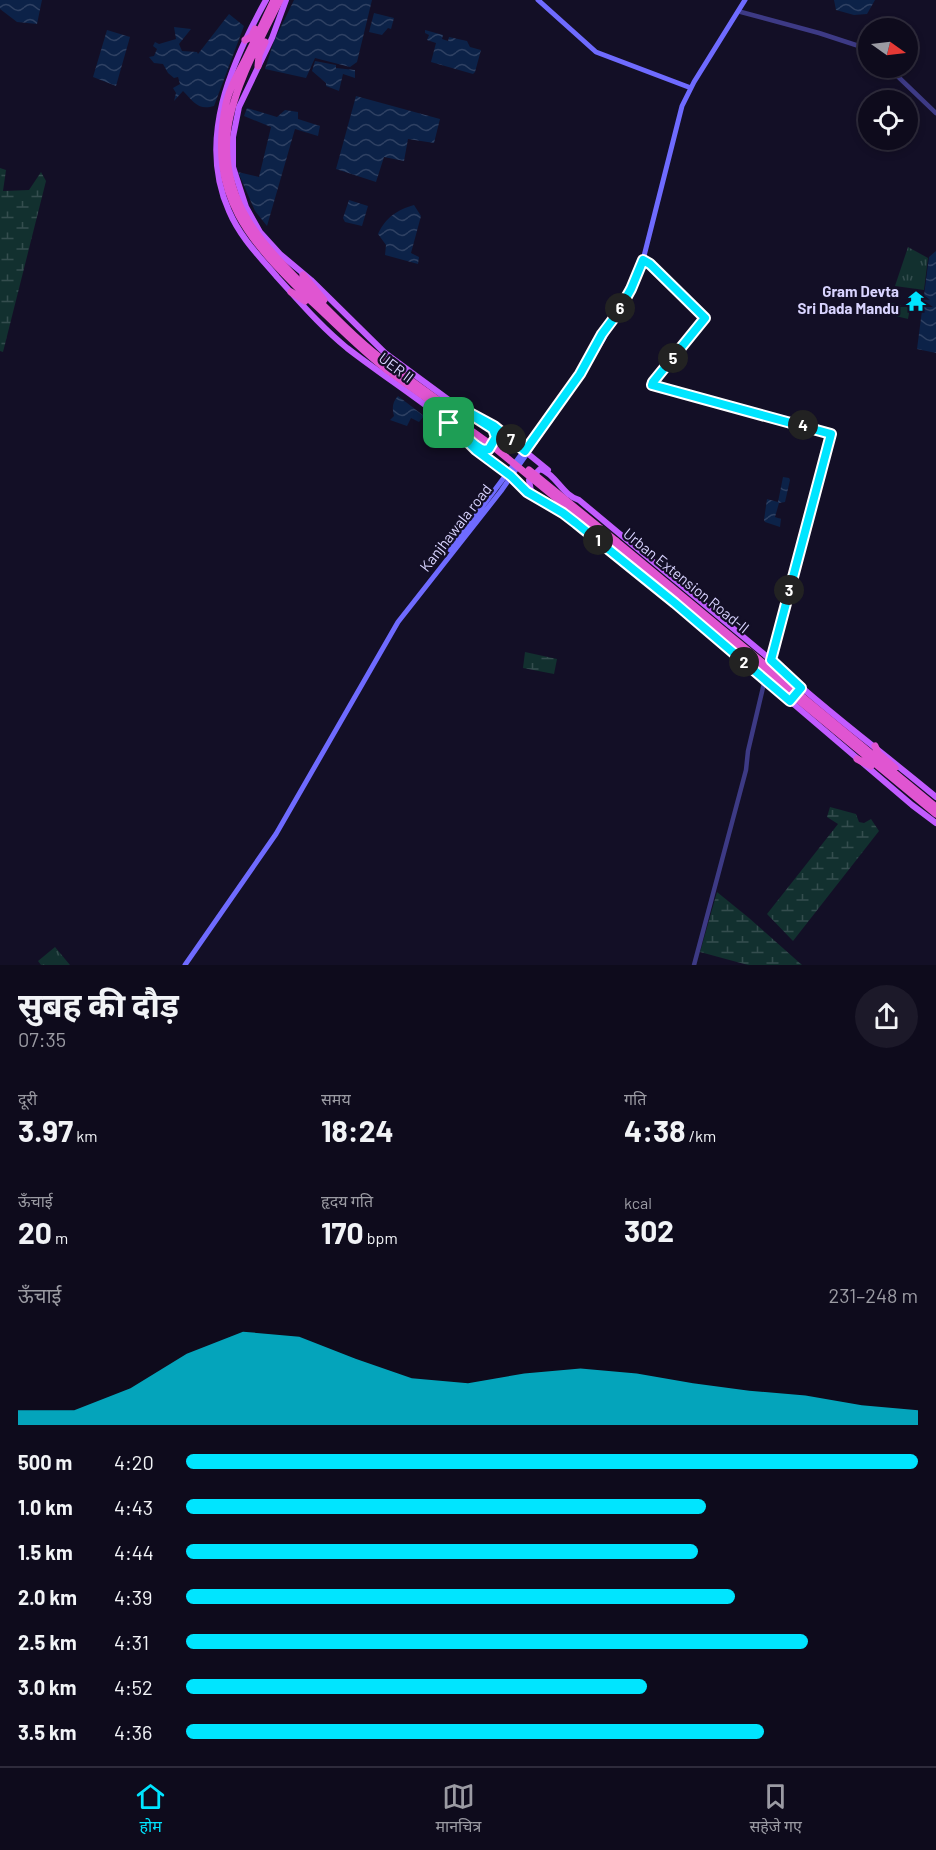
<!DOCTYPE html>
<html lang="hi">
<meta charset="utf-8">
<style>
:root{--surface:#0e0b1c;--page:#1c1929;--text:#f1f3f6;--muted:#9b9ba3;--line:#2e2b3b;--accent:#00e5ff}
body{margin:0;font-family:Barlow,"Noto Sans Devanagari",sans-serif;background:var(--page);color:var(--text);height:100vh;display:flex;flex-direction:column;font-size:22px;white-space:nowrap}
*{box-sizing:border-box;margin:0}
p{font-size:20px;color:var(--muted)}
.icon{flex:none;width:33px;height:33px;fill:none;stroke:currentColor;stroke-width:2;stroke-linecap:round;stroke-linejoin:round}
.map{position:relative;height:965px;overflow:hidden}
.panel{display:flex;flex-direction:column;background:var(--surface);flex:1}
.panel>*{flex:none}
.needle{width:39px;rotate:104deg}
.buttons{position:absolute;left:858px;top:18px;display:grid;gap:12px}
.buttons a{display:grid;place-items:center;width:60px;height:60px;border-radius:50%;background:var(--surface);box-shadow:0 3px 9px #0003,0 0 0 2px var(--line);font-size:30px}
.pin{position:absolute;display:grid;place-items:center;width:51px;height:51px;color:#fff;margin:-26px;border-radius:12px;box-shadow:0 3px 9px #0006}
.km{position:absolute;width:30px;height:30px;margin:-15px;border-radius:50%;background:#222;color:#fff;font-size:16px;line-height:30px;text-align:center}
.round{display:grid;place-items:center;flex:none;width:63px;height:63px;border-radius:32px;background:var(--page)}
.overview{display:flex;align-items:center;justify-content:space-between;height:102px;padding:0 18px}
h1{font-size:33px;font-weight:700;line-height:45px}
.figures{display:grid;grid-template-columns:repeat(3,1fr);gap:9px;height:102px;padding:6px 18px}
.figures div{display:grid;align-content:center}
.figures b{font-size:30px;font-weight:700}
.figures small{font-size:16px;font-weight:400}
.figures p{font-size:16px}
.chart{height:168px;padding:12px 18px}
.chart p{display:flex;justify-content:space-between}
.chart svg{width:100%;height:108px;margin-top:6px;fill:var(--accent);opacity:.7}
ul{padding:0 18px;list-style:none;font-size:20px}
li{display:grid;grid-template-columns:96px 72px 1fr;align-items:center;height:45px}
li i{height:15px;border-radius:8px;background:var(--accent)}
.dock{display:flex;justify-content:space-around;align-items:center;height:84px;border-top:2px solid var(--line);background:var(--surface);font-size:16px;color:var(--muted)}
.dock a{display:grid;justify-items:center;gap:3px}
.dock .selected{color:var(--accent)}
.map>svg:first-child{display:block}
.grass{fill:#12302f}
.wetland{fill:url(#wetland-marsh)}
.park{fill:url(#park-tufts)}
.water{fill:url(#water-waves)}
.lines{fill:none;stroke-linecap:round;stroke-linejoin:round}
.tertiary{stroke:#3d3a85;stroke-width:4.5}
.secondary{stroke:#6f6bff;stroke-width:5}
.primary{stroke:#c25bff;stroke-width:6}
.trunk{stroke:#e055d1;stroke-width:7}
.trunk-bridge{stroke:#e055d1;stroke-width:7}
.route-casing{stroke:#fff;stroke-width:12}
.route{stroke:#00e5ff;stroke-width:8}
.labels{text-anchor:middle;stroke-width:4.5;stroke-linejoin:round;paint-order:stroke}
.poi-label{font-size:15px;font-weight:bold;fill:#d9d4ff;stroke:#130f26;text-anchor:end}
.street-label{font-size:15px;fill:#d9d4ff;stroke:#130f26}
</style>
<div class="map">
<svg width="936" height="965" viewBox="0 0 936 965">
<defs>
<pattern id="wetland-marsh" width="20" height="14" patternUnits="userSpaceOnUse" patternTransform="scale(1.5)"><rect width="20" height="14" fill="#12302f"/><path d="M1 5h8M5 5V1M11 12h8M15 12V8" fill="none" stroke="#344d4e"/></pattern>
<pattern id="park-tufts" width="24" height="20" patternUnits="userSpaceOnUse" patternTransform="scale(1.5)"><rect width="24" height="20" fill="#12302f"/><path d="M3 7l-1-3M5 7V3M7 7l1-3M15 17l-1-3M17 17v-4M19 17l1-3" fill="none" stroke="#344d4e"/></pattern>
<pattern id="water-waves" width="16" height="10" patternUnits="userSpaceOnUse" patternTransform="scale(1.5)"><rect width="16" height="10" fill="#0c2248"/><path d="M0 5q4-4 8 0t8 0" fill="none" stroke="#2f4163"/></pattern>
</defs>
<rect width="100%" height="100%" fill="#130f26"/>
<path class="grass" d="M892,303L910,308L908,319L887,314Z"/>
<path class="wetland" d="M0,168L6,170L3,191L29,190L41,172L46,181L3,352L0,351Z
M525,652L557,659L554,674L523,668Z
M830,807L856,814L859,822L864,823L871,819L879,831L793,941L767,914L838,824L827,817Z
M717,892L749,918L802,965H748L700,952Z"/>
<path class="park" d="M908,247L928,258L924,290L895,286Z
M55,947L70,965H41L38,961Z"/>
<path class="water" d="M0,0H42L37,24L17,22L0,9Z
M294,0H372L357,62L350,67L315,58L306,78L265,69L274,41Z
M834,0H875L867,14L854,15L836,10Z
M374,13L394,18L391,29L388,28L382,35L369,32Z
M229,14L244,26L214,106C198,111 193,101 183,91L174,101L176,93L173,88L180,84L178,77L174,78L168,73L163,64L154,63L149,57L154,56L157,49L153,46L155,42L159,44L176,39L174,27L191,29L179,44L182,51L197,52L198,54Z
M107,30L130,37L116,86L93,77Z
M425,30L443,35L442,39L448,41L449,37L467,41L470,47L481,50L475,72L473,74L431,62L436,43L427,40L429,35L425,33Z
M315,61L336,65V68L355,70V78L343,74L339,91L326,86V83L312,71Z
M356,96L440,119L434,143L408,139L404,161L384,157L376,182L336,169Z
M247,108L277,117L285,110L298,112V119L320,126L318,136L295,129L267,226L255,211L238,172L259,177L271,127L244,116Z
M349,200L368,206L362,226L345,222L343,218Z
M414,205L421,216L411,253L419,257L418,264L385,255L386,245L378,234C386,217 397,210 414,205Z
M936,251V353L917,349L929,257Z
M398,396L424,416L419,422L411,418L407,426L390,420L394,416C392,409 392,402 398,396Z
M783,477L789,478L790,480L785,502L779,503L775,517L781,519L780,527L765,522L764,520L767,499L778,502Z"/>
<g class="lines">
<path class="tertiary" d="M741,12L819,33L868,49
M889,68L936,113
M643,260L649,264L705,318L653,382L652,385L831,433L770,663
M694,965L746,770L748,751L765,679"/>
<path class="secondary" d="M538,0L596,52L691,88
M450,550L538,432
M185,965L276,834L398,622L501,491L582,375L614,321L631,289L643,260L682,106L694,82L745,0"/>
<path class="primary" d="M266,0C231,63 197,140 229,211C240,237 259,256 277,277C299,301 321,327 347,348C373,368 401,387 428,407C445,420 459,435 475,449C486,459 500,466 511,476C518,482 524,490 531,495
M286,0L272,38L239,107L233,137V167L246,207L260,232L280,254L311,280L385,353L457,406L494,426L548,470
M476,446L484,451L489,449L496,437L495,431L491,427
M936,797C881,751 823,709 771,660L579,500C563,496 556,474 540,469L529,480L531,491L557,507L675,603L912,805L936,823"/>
<path class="trunk" d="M274,0C265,19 256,38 246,58C239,72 229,88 226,104C207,197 250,241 312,302C337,325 360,349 387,370
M280,0C261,38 230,93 227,136C222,207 267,249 313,295C338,320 362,345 391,366
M245,40L251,37L255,29
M258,66L259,55L265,42
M303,275L324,300
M291,292L305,301
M616,541L768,667
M612,544L766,672
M772,671L795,691
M770,675L792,695
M799,694L936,807
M796,698L936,814
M875,746L878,753L895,768
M857,759L871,766"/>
<path class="trunk-bridge" d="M391,366L452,410
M387,370L490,444L612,544
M529,470L616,541
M768,667L772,671
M766,672L770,675
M795,691L799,694
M792,695L796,698"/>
</g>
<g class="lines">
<g class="route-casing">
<path id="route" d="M643,260L650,264L705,318L653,382L652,385L831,434L771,660L801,688L790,701L675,603L576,523L563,513L527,492L511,476L476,450L449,423C463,430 470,445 484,450L489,449L496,437L493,429L457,406L494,426L525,451L580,374L602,334L617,314L631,289Z"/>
</g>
<use href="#route" class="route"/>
</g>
<defs>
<g id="temple-bare" transform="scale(1.62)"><path d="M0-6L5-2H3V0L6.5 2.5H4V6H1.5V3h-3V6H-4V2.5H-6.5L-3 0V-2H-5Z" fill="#00e5ff" stroke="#130f26" stroke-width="2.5" paint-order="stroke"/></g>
</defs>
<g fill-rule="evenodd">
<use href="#temple-bare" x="916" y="301"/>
</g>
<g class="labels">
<g class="poi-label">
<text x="899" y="297">Gram Devta<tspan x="899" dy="17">Sri Dada Mandu</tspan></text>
</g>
<g class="street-label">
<text transform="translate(396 368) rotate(37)" y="5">UER II</text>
<text transform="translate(456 528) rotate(-52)" y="5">Kanjhawala road</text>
<text transform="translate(686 581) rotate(39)" y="5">Urban Extension Road-II</text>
</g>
</g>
</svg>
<div class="buttons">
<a><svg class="needle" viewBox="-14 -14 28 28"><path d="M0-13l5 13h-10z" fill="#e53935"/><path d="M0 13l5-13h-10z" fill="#9b9ba3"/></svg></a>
<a><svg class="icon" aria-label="locate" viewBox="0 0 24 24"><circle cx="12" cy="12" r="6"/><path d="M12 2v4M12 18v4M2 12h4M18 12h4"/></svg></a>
</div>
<div class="pin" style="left:449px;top:423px;background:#1e9e55"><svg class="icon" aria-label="arrive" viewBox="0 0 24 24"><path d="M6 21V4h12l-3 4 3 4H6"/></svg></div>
<b class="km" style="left:598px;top:540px">1</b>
<b class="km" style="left:744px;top:662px">2</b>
<b class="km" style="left:789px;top:590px">3</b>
<b class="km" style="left:803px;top:425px">4</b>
<b class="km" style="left:673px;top:358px">5</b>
<b class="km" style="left:620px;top:308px">6</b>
<b class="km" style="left:511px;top:439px">7</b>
</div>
<section class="panel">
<div class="overview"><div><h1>सुबह की दौड़</h1><p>07:35</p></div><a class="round"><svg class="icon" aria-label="share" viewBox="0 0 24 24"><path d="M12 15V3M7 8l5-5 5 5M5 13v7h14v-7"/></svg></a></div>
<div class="figures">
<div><p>दूरी</p><b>3.97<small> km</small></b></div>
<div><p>समय</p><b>18:24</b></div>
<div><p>गति</p><b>4:38<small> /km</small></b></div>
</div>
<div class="figures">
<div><p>ऊँचाई</p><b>20<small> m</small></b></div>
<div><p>हृदय गति</p><b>170<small> bpm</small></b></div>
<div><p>kcal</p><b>302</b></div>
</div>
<div class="chart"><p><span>ऊँचाई</span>231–248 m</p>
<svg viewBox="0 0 160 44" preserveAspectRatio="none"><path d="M0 44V38L10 38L20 29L30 15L40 6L50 8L60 17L70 25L80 27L90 23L100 21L110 23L120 27L130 30L140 32L150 36L160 38V44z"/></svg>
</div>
<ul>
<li><b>500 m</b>4:20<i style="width:100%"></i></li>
<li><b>1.0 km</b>4:43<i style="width:71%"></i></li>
<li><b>1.5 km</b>4:44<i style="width:70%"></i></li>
<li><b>2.0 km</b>4:39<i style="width:75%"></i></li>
<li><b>2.5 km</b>4:31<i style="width:85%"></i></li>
<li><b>3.0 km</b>4:52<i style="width:63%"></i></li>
<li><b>3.5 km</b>4:36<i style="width:79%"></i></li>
</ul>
</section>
<nav class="dock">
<a class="selected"><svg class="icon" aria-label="home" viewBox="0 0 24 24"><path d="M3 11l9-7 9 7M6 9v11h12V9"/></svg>होम</a>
<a><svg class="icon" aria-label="map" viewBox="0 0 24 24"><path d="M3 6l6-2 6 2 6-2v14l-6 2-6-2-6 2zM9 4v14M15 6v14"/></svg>मानचित्र</a>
<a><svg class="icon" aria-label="saved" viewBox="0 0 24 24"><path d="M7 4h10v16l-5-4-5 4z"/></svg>सहेजे गए</a>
</nav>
